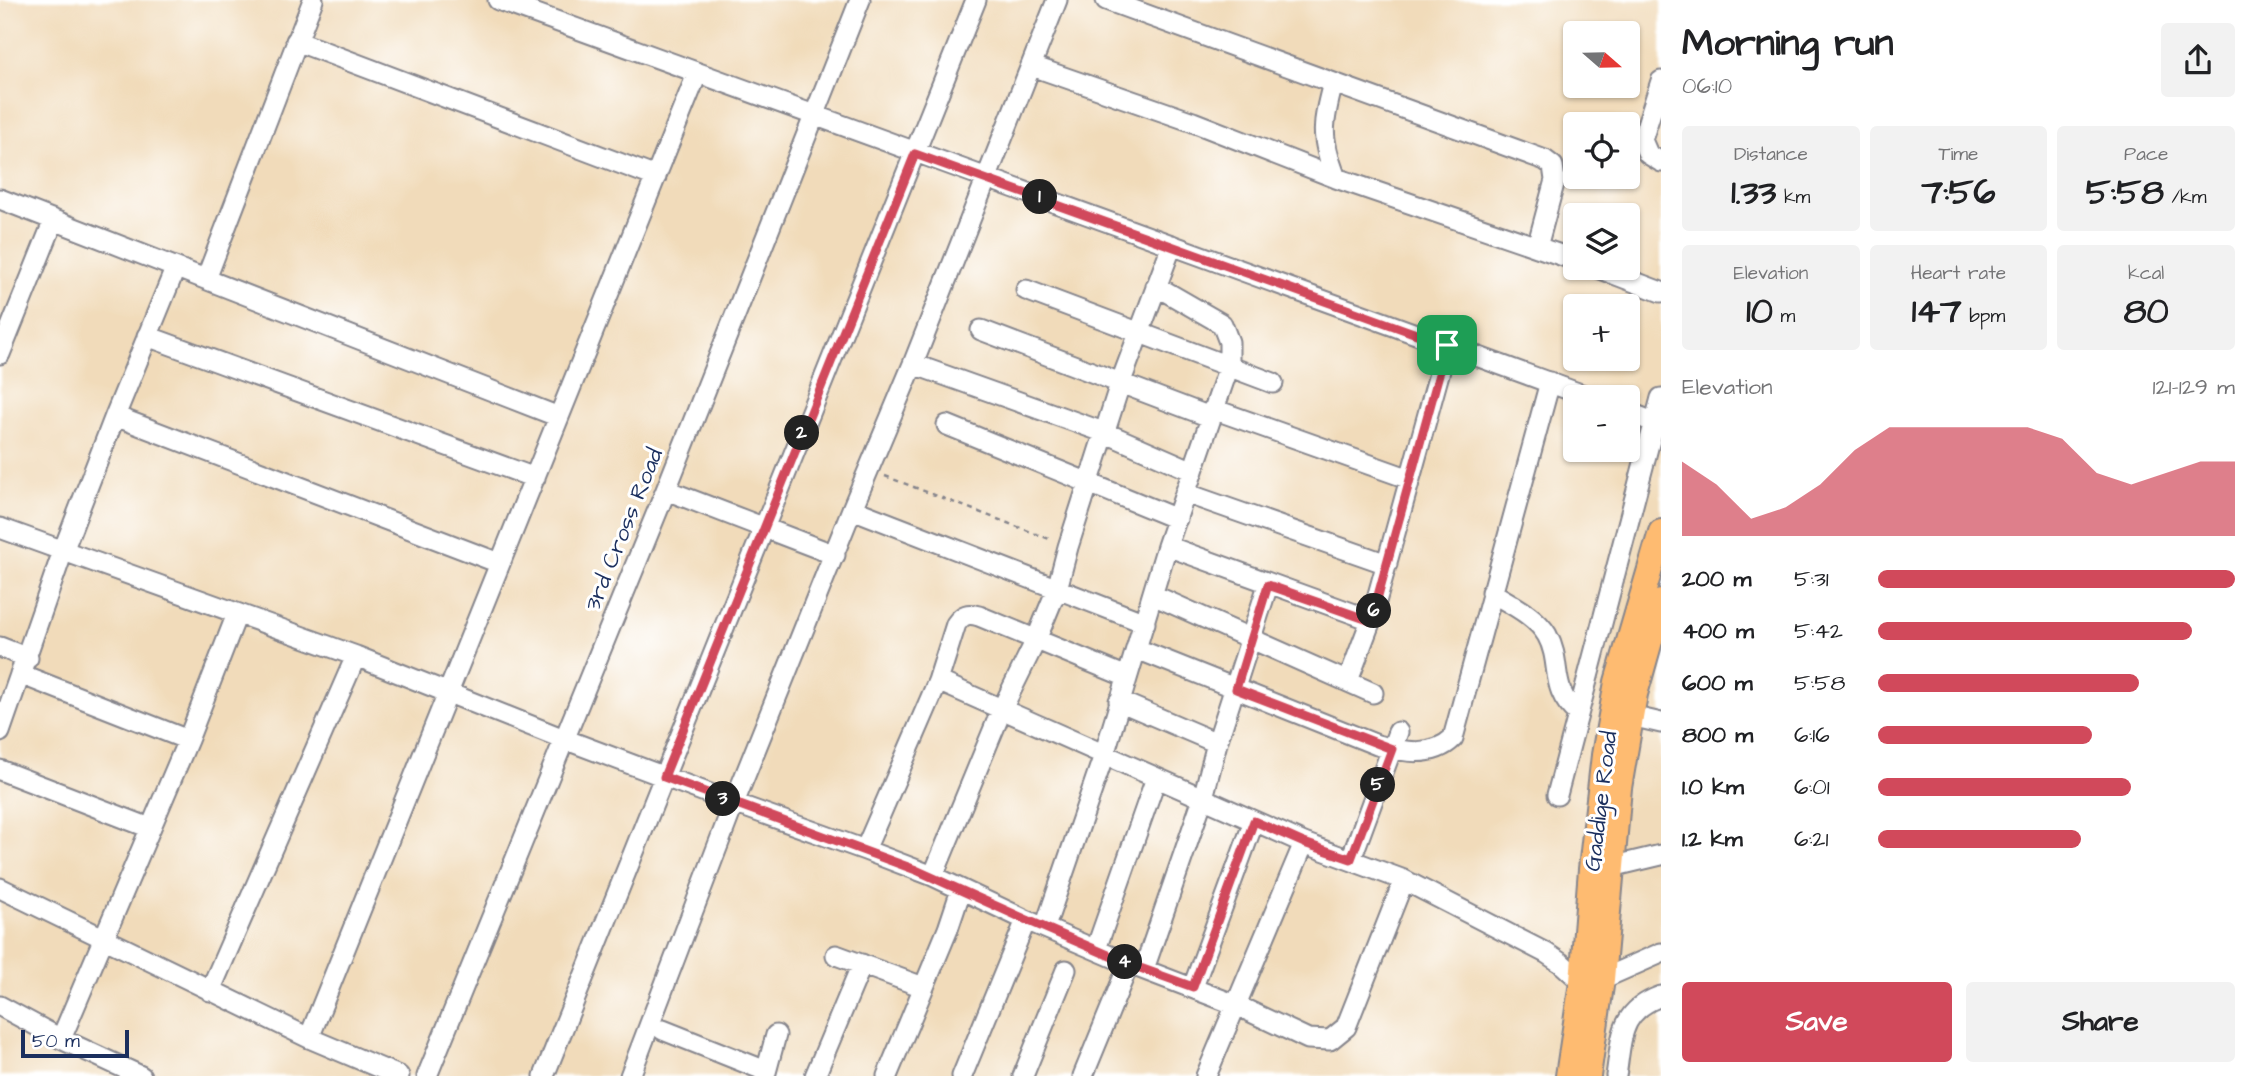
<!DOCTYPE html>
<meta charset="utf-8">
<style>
:root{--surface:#fff;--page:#f2f2f2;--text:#202124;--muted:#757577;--accent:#d1495b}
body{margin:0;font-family:"Architects Daughter",sans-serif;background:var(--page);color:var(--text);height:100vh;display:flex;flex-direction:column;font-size:26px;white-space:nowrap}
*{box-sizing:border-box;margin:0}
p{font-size:23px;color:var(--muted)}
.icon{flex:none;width:38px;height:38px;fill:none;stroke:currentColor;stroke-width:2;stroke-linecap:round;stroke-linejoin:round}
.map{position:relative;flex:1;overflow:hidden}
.sheet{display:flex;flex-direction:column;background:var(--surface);width:595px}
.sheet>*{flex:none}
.needle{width:46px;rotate:110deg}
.buttons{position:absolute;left:1563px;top:21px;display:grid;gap:14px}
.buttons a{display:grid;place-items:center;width:77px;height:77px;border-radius:7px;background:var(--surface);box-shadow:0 2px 5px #0004;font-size:35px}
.scale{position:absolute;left:21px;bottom:18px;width:108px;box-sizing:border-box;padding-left:7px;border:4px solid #1b2f5e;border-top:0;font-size:19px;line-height:24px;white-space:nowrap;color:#1b2f5e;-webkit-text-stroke:5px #fff;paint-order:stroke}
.pin{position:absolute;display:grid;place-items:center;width:60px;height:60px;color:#fff;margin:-30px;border-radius:14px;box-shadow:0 4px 10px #0006}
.km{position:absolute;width:35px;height:35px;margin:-18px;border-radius:50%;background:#222;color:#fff;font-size:19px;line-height:35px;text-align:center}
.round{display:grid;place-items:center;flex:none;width:74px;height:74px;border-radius:7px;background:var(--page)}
.summary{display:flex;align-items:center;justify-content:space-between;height:119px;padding:0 21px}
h1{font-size:38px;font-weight:800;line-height:52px}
.figures{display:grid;grid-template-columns:repeat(3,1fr);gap:10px;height:119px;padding:7px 21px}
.figures div{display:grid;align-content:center;border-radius:7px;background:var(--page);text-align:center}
.figures b{font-size:35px;font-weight:800}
.figures small{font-size:19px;font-weight:400}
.figures p{font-size:19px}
.chart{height:196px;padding:14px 21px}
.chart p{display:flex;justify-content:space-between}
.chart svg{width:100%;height:126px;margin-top:7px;fill:var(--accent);opacity:.7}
.primary-button{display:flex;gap:14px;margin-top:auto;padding:14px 21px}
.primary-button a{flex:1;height:80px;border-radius:7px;background:var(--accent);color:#fff;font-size:28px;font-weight:800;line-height:80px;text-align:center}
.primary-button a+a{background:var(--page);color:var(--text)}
ul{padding:0 21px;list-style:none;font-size:23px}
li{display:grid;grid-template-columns:112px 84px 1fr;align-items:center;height:52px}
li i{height:18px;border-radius:9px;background:var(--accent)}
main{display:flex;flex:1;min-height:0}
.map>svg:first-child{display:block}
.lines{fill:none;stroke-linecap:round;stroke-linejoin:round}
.minor-casing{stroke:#86858c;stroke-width:23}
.major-casing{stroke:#86858c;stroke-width:28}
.path{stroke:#86858c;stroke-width:2.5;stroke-dasharray:5 5;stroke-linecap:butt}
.minor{stroke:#fff;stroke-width:19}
.major{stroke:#febb71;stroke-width:24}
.route-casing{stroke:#fff;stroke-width:14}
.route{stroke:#d1495b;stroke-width:9}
.labels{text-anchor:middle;stroke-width:6;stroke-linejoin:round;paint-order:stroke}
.street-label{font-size:23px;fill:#1b2f5e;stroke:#fff}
</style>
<main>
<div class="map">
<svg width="1661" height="1076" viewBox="0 0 1661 1076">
<rect width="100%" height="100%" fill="#fff"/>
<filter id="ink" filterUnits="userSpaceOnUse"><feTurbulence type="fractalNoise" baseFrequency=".0143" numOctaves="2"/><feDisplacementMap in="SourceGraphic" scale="14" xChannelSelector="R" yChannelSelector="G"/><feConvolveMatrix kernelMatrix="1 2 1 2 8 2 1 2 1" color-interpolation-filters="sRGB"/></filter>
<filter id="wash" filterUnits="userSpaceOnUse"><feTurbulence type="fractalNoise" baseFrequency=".00686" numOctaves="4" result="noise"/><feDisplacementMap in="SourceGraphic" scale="28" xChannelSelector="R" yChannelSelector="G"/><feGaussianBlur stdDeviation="1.57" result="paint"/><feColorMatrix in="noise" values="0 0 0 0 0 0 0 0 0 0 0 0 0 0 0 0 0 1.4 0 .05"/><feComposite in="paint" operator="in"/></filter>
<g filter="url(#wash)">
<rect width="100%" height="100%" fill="#f1dbba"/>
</g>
<g filter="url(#ink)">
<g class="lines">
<g class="minor-casing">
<path id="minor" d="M498,0L1589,397
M1106,0L1545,160L1553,166L1555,180L1537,247
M296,41L656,177
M1032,66L1193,122L1336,178L1575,260
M1661,81L1642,140L1648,154L1661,162
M1333,83C1322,125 1320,137 1336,178
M0,199L559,417
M1598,268L1661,292
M206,279L313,0
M1026,290L1273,383
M981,330L1210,417
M147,336L535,478
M0,354L54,220
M913,364L1106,433L1193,471
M1213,409L1410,479
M1628,412L1661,425
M115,416L499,563
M947,425L1177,519
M666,490L835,555
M1185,493L1387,564
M852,509L1145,623
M0,528L356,656L564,739L734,803L865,850L933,876L1026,920L1129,964L1236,1005L1308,1039L1330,1040L1346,1027L1404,880
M1167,546L1371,620
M1491,592C1510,604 1535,615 1547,635C1563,664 1548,688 1578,714
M1153,595L1373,693
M0,647L28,658
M1137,649L1377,745C1402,752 1433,758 1453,738L1550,382
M20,674L188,740
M938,681L1304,843L1404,880L1546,953L1561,963L1582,982L1602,979L1661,953
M1348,681L1371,620L1447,345
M1119,701L1217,743
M1631,716L1661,723
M0,732L63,551L115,416L175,269
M0,770L150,828
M1557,795L1661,398
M865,850L938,681L956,624C963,614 968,613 979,616L1127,677
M1351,859L1398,732
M1611,867L1661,855
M933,876L1002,709L1036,640L1057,589L1068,547L1120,384L1172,245
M0,888L309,1038L399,1076
M1045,927L1104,755L1167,546L1229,366V342L1222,324L1156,286
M1096,949L1156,778
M836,955L923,987
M1144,969L1203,798L1217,743L1268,585
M1193,987L1254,821
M210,991L356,656
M0,1006L61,1039L141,1076
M663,1030L766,1071
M309,1038L697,74
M61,1039L188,740L237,614
M427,1076L666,490L860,0
M544,1076L976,0
M630,1076L734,803L852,509L913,364L1057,0
M765,1076L776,1035
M815,1076L862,964
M887,1076L948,929L961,890
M962,1076L1026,920
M1023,1076L1066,970
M1083,1076L1129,964
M1206,1076L1304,843
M1616,1076C1622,1038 1619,1011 1661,996"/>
</g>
<g class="major-casing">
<path id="major" d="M1568,1076L1582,982L1591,869L1604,755L1617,682L1661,532
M1588,1076L1602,979L1619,788L1635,694L1661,602"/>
</g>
<path class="path" d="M885,476L1052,540"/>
<use href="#minor" class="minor"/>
<use href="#major" class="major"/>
</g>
</g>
<g class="lines" filter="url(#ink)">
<g class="route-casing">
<path id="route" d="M915,154L1447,345L1371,621L1268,585L1236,689L1392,749L1351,859L1304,843L1254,821L1193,987L1129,964L1027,920L916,870L664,777Z"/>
</g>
<use href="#route" class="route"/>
</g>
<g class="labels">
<g class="street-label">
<text transform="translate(623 529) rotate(-68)" y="8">3rd Cross Road</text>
<text transform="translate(1600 801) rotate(-83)" y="8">Gaddige Road</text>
</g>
</g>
</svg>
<div class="buttons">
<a><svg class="needle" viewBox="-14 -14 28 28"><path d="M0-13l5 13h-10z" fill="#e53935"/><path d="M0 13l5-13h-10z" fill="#757577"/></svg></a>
<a><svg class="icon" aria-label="locate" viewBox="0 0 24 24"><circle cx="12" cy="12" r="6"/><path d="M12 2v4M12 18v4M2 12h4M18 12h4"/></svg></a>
<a><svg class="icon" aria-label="layers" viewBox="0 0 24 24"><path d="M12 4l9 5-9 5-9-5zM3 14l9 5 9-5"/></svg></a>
<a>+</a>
<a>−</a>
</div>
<div class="scale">50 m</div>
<div class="pin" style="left:1447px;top:345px;background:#1e9e55"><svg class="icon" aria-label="arrive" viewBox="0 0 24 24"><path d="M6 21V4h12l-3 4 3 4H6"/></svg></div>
<b class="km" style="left:1040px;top:197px">1</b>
<b class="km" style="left:802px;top:433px">2</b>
<b class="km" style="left:723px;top:799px">3</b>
<b class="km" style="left:1125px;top:962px">4</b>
<b class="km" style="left:1378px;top:785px">5</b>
<b class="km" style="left:1374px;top:611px">6</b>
</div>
<section class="sheet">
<div class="summary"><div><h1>Morning run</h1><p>06:10</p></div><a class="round"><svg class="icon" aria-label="share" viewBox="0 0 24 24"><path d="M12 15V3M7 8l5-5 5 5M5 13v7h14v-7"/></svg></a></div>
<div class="figures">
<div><p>Distance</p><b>1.33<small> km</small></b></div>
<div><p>Time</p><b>7:56</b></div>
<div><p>Pace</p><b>5:58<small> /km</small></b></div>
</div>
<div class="figures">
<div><p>Elevation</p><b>10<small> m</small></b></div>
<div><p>Heart rate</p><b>147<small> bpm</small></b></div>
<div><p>kcal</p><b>80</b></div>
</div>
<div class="chart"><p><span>Elevation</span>121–129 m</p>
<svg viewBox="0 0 160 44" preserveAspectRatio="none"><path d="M0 44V18L10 26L20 38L30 34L40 26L50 14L60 6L70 6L80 6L90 6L100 6L110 10L120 22L130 26L140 22L150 18L160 18V44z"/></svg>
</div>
<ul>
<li><b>200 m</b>5:31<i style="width:100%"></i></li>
<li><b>400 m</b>5:42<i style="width:88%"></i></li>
<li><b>600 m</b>5:58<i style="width:73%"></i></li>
<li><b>800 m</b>6:16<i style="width:60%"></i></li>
<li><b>1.0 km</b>6:01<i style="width:71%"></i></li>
<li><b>1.2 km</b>6:21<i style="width:57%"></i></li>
</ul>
<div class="primary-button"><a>Save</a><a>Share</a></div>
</section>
</main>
